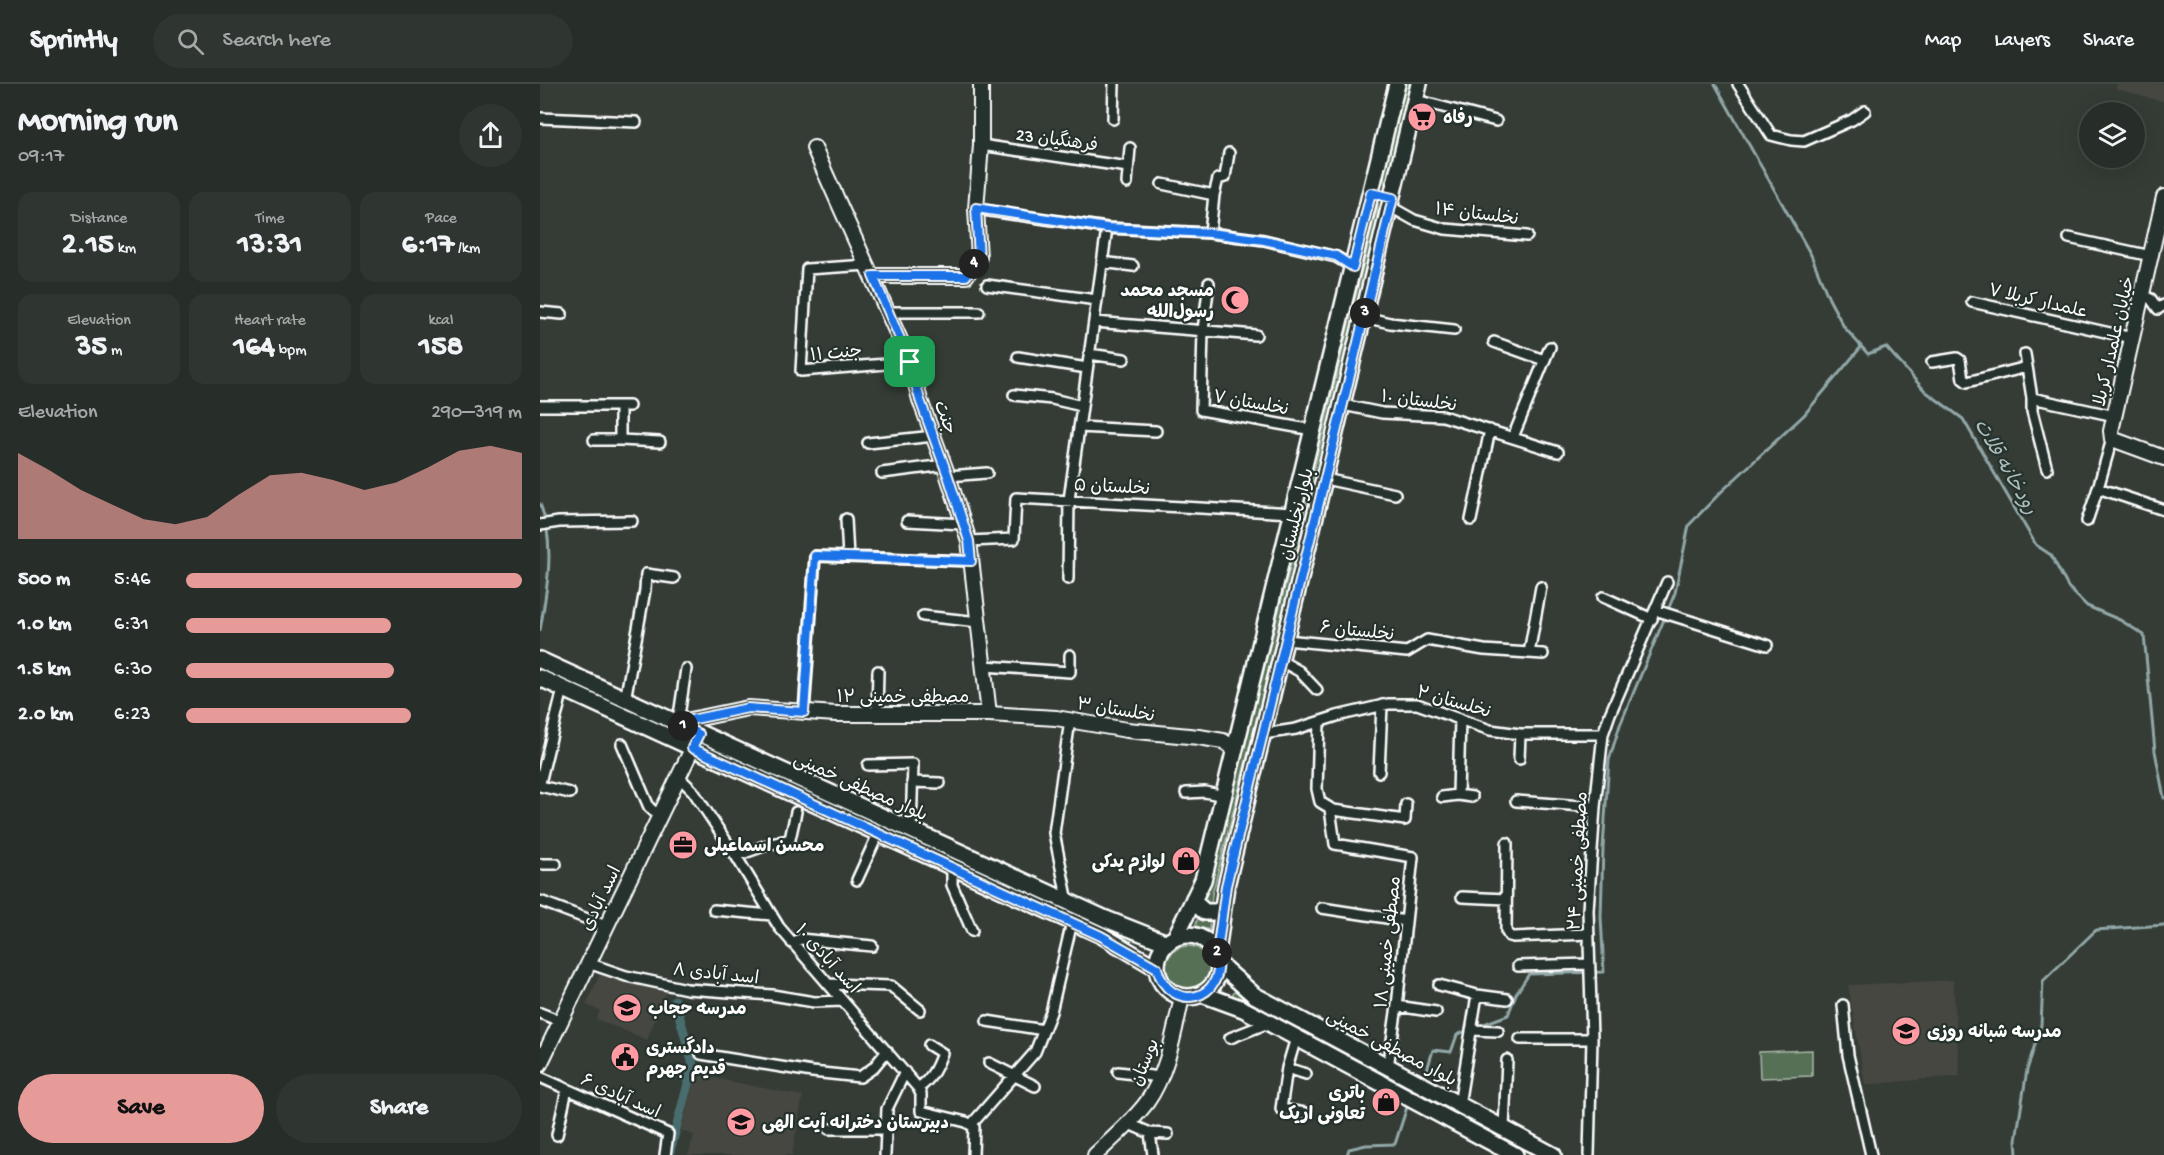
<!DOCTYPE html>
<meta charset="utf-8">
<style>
:root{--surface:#272d28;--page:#2f3530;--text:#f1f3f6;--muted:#a4a8a8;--line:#434945;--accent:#e69b98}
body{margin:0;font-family:"Gochi Hand","Playpen Sans Arabic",sans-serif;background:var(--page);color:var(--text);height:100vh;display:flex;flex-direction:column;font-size:22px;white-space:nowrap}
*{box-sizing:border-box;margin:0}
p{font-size:20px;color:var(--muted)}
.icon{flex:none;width:33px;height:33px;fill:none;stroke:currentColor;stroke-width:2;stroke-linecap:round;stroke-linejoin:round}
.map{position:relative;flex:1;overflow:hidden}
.drawer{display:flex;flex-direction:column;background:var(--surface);width:540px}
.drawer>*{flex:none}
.buttons{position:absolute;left:1539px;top:18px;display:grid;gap:12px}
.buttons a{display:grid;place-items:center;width:66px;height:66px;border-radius:50%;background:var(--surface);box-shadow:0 6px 24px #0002,0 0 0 2px var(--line);font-size:30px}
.pin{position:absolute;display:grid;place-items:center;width:51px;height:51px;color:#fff;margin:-26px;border-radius:12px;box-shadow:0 3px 9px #0006}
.km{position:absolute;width:30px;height:30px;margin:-15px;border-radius:50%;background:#222;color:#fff;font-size:16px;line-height:30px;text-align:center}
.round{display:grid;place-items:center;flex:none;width:63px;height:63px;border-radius:32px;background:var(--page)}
.overview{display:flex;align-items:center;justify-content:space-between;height:102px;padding:0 18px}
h1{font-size:33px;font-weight:700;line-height:45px}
.figures{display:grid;grid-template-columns:repeat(3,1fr);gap:9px;height:102px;padding:6px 18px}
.figures div{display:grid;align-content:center;border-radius:15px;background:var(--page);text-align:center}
.figures b{font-size:30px;font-weight:700}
.figures small{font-size:16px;font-weight:400}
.figures p{font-size:16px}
.chart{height:168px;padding:12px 18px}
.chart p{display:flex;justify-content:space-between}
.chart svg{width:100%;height:108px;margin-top:6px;fill:var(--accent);opacity:.7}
.button{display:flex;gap:12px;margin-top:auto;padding:12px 18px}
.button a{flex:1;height:69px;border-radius:36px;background:var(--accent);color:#111;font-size:24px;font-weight:700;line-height:69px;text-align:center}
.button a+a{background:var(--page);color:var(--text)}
ul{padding:0 18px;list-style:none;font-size:20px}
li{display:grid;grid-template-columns:96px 72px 1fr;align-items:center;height:45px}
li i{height:15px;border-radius:8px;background:var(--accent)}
header{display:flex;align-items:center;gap:36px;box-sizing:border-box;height:84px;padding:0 30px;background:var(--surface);border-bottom:2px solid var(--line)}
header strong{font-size:28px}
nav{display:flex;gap:33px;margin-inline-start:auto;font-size:21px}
.search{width:420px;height:54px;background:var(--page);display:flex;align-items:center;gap:15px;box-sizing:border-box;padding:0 21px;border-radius:33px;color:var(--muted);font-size:22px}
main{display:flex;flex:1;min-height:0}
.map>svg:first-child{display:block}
.built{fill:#44463f}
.green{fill:#567055;stroke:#aab8aa;stroke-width:1.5}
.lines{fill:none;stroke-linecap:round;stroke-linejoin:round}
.stream{stroke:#92a7a8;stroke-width:3}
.canal{stroke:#496d6e;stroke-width:9}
.street-casing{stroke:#fff;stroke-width:14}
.secondary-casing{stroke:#fff;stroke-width:18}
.primary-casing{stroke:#fff;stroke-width:20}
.street{stroke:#26332d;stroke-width:9}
.secondary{stroke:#26332d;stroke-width:14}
.primary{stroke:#26332d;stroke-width:15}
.route-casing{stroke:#fff;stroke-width:12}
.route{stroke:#1a73e8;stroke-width:8}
.labels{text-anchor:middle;stroke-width:4.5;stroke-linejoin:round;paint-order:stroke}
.poi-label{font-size:18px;font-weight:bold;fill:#fff;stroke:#26332d;text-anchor:start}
.street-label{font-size:18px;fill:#fff;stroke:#26332d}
.water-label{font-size:20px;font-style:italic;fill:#adbdbe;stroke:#26332d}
</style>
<header>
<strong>Sprintly</strong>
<div class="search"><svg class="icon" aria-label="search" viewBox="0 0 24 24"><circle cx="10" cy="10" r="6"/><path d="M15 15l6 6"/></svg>Search here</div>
<nav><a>Map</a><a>Layers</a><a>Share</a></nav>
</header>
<main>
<section class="drawer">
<div class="overview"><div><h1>Morning run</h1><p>09:17</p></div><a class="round"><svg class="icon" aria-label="share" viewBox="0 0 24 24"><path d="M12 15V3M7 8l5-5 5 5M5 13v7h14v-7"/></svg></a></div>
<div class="figures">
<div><p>Distance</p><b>2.15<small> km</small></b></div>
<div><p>Time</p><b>13:31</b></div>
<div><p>Pace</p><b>6:17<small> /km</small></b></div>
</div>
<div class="figures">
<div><p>Elevation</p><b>35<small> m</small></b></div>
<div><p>Heart rate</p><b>164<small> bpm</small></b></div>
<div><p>kcal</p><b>158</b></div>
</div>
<div class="chart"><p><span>Elevation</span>290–319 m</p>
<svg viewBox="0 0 160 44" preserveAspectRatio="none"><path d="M0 44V9L10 16L20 24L30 30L40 36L50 38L60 35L70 26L80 18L90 17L100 20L110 24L120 21L130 15L140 8L150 6L160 9V44z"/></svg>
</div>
<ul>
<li><b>500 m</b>5:46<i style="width:100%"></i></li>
<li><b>1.0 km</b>6:31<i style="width:61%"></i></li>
<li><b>1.5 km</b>6:30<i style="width:62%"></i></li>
<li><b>2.0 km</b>6:23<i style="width:67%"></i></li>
</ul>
<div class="button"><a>Save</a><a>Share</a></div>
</section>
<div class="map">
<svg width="1624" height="1071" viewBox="0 0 1624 1071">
<rect width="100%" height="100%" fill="#343c35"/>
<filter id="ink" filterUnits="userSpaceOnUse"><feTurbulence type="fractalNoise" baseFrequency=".0167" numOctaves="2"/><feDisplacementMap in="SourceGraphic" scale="12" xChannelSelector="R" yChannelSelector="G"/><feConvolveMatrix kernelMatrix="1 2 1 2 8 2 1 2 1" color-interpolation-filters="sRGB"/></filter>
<g filter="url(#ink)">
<path class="built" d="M1577,0H1624V18L1576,5Z
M61,887L128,905L107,956L56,935L60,927L46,921Z
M1413,896L1420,992L1325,1001L1308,901Z
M155,990L263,1012L252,1071H148L154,1051L141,1047Z"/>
<path class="green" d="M864,0H872L846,105C838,83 858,25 864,0Z
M838,119L836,145L765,442L672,811L669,846L655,842L667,809L761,440Z
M331,735L593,854L590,859L329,739Z
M626 884a22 22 0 1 1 44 0a22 22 0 1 1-44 0Z
M696,904L1003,1071H992L889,1014L692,912Z
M1272,966V992L1220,994L1219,968Z"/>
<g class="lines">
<path class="stream" d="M1175,0L1271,171L1289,215L1304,243L1328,270L1346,263L1385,307L1423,335L1496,461L1511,471L1528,503L1547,522L1580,536L1604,551L1615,667L1624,714
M0,420C16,459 7,506 0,546
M936,943L968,931L976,910L989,890L1064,888L1061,833L1063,764L1069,676L1080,641L1135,509L1149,441L1181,408L1264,331L1321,263
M887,986L893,966L911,968L917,951L930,945
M807,1071L809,1065L826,1061L855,1060L867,1023
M1477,1071L1476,1056L1487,986L1501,941L1503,897L1556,846L1624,841"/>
<path class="canal" d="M129,1071L153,981L135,916"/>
<g class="street-casing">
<path id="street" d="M1198,0L1231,51L1251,56L1264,57L1312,36L1325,27
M876,16L956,37
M0,34L96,38
M573,35L574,0
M441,61L588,83
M587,99L590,64
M622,100L674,111
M851,123L874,136L905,145L987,152
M436,125L567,144L670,149L724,156L796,173L813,183
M670,149L674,111L678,95L685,93L689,69
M1529,154L1611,172
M562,178L593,182
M328,181L267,185L261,287L370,278
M669,199L663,246L661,326L773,346
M447,201L557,216
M1602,211L1611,215L1618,225L1624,221
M1432,218L1592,254
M0,228L22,230
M349,228H439
M824,233L850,239L914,246
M554,238L716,251
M954,258L1004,276
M549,270L584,275
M1485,270L1492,314V327L1507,385
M478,273L547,284
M1392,278L1417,274L1420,276L1423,295L1427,298L1487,283
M474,311L512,315L542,322
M1492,314L1575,332
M803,321L842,329L903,332L1018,368
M0,322H89
M539,343L616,347
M973,353L1010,263
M1572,355L1558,404L1624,426
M54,356H80V322
M80,356L120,358
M328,359L394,352
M342,389L405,381
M408,392L447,389
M785,395L855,410
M306,435L308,473
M931,436L950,346
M367,437L423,440
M1547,437L1558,404
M0,441L19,438L92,437
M429,457L474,455L476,414L753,429
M528,495L529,416L567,144
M1063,513L1112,535
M1115,526L1227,561
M383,532L439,538
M746,556L867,568L887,556L944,566L1003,570
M989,569L1001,503
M741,577L759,587L777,606
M444,582L530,588V571
M85,616L105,506L106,490L134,494
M264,628L275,472L431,477
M337,631L338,587
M920,635L918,711L932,713
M779,638L777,705L780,718L793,726L865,736L866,720
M136,639L140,625L146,585
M723,650L756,645L797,632L848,620H877L950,646L980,650H1063
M82,660L109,723L119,732
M979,675L980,650
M328,681L373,680L371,747
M839,688L842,621
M138,692L153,707L196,772L239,843L378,1004L381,1010V1027L426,1038L434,1043L433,1071
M372,698L400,699
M0,699L23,605
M0,702L30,709
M646,709L665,708L684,712
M902,713L918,711
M976,717L1055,723
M790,725L795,760L873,773L857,922L848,983
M967,759L966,847L969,852L973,853L1049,850
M196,772L224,762L250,755L256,728
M0,780H16
M412,784V801L432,847
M317,796L338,750
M922,813L966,815
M0,817L66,842
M528,818L514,749L530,636
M782,824L866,837
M174,826L232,831
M252,859L260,855L332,862
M48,879L86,892L147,905L232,911L274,918L303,917
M978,882L1049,880
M288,900L351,902L380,926
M899,901L937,911L967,915
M1303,921L1308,971L1331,1071
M857,922L896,928
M0,929L20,937
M447,937L504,946
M931,946L958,947
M690,954L728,939
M756,954L747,984L741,1025L765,1029
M980,955H1052
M161,970L272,988L320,993L333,984L347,967
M449,979L495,1002
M747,984L766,990
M578,988L620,993
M0,993L128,1050L125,1071
M378,1004C391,996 397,983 402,969L389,961
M919,1021L937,911
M587,1039L610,1049L628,1050
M431,1041L495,968L511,928L532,838
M964,1044L967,976
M289,1045H346
M610,1049L613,1071
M17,1051L27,1005
M345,1071L347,1025L365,988
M1049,1071L1052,955L1048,826L1055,723L1063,650L1070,630L1127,498"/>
</g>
<g class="secondary-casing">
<path id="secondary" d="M274,64L370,278L380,316L408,392L429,457L449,630
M1624,113L1571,347L1572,355L1624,374
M333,192H426L439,173L436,125L441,61V0
M136,639L208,624L296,630H449L516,634L587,646L659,653L683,657L695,665
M0,980L152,665
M555,1071C571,1056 594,1036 607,1018C628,988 634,948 642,913"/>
</g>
<g class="primary-casing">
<path id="primary" d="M0,576L566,835L627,859
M0,594L561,851L617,884
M654,814L656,820L665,828H677L682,824
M617 882a31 31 0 1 1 62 0a31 31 0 1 1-62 0Z
M635,854L663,796L857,0
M677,869L686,802L879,0
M679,880L714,911L1013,1071
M662,910L703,925L975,1071"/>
</g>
<use href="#street" class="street"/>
<use href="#secondary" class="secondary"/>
<use href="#primary" class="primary"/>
</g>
</g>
<g class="lines" filter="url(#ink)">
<g class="route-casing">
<path id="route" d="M831,109L853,114L686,802L677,869C688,917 629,931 617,884L561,852L152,664L159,650L136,639L208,624L264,628L275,472L431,477L429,457L408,392L380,316L370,278L333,192H426L439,173L436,124L567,144L670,149L724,156L796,172L813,183Z"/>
</g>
<use href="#route" class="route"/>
</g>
<defs>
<g id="supermarket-disc" transform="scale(1.5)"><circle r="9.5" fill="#ff9aa2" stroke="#26332d"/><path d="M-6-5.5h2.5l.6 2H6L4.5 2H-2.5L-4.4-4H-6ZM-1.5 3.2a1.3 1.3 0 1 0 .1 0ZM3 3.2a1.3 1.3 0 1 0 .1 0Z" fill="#111"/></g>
<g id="mosque-disc" transform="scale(1.5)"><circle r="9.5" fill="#ff9aa2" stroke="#26332d"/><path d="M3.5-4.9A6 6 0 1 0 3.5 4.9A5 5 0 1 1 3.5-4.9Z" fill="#111"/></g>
<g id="office-disc" transform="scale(1.5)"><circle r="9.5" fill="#ff9aa2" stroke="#26332d"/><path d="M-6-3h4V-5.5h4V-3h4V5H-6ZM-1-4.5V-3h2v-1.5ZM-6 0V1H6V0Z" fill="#111"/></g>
<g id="shop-disc" transform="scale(1.5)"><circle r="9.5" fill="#ff9aa2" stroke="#26332d"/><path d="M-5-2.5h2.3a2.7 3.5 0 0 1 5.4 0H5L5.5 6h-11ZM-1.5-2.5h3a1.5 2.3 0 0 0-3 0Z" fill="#111"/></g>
<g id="school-disc" transform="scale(1.5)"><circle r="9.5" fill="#ff9aa2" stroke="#26332d"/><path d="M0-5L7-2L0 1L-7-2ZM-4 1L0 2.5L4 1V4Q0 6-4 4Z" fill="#111"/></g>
<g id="civic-disc" transform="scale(1.5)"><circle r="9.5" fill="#ff9aa2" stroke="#26332d"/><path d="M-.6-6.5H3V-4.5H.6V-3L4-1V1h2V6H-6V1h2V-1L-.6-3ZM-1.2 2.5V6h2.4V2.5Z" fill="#111"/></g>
</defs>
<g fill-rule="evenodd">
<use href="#supermarket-disc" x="882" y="33"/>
<use href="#mosque-disc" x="695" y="216"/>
<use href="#office-disc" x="143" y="761"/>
<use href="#shop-disc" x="646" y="777"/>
<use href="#school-disc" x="87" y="924"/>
<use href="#school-disc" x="1366" y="947"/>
<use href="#civic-disc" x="85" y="973"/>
<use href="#shop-disc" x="846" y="1018"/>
<use href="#school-disc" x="201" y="1038"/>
</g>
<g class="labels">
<g class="poi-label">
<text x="903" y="39">رفاه</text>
<text x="674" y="212" text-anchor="end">مسجد محمد<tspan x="674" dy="21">رسول‌الله</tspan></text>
<text x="164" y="767">محسن اسماعیلی</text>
<text x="625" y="783" text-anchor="end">لوازم یدکی</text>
<text x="108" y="930">مدرسه حجاب</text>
<text x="1387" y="953">مدرسه شبانه روزی</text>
<text x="106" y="969">دادگستری<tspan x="106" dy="21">قدیم جهرم</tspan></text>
<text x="825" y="1014" text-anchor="end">باتری<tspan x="825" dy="21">تعاونی اریک</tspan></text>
<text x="222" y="1044">دبیرستان دخترانه آیت الهی</text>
</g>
<g class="street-label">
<text transform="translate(517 55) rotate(8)" y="6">فرهنگیان 23</text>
<text transform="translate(937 129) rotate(7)" y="6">نخلستان ۱۴</text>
<text transform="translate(1498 216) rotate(13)" y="6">علمدار کربلا ۷</text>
<text transform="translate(1573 257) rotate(-77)" y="6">خیابان علمدار کربلا</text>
<text transform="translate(296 268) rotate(-5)" y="6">جنت ۱۱</text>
<text transform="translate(879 316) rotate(7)" y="6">نخلستان ۱۰</text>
<text transform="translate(711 318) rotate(10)" y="6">نخلستان ۷</text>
<text transform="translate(406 333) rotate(69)" y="6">جنت</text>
<text transform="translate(572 402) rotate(3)" y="6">نخلستان ۵</text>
<text transform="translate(756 430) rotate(-76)" y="6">بلوار نخلستان</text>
<text transform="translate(817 546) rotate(6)" y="6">نخلستان ۶</text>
<text x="363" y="618">مصطفی خمینی ۱۲</text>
<text transform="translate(914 617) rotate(16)" y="6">نخلستان ۲</text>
<text transform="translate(576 625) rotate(9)" y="6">نخلستان ۳</text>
<text transform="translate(321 702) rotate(24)" y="6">بلوار مصطفی خمینی</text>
<text transform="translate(1037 777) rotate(-87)" y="6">مصطفی خمینی ۲۴</text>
<text transform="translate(60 814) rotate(-64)" y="6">اسد آبادی</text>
<text transform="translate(847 858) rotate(-84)" y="6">مصطفی خمینی ۱۸</text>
<text transform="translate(288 874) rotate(48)" y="6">اسد آبادی ۱۰</text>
<text transform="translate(176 889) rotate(6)" y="6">اسد آبادی ۸</text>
<text transform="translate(852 963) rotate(28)" y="6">بلوار مصطفی خمینی</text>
<text transform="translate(604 978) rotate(-68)" y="6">بوستان</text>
<text transform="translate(81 1011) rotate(24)" y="6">اسد آبادی ۶</text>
</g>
<g class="water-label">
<text transform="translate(1467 382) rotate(60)" y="7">رودخانه قلات</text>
</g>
</g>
</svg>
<div class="buttons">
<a><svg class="icon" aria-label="layers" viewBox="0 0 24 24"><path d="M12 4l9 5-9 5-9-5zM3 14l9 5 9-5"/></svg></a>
</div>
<div class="pin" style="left:370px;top:278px;background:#1e9e55"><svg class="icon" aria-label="arrive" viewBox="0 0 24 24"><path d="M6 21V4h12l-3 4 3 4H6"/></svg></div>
<b class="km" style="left:143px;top:642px">1</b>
<b class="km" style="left:677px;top:869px">2</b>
<b class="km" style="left:825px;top:229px">3</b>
<b class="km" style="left:434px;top:180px">4</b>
</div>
</main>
